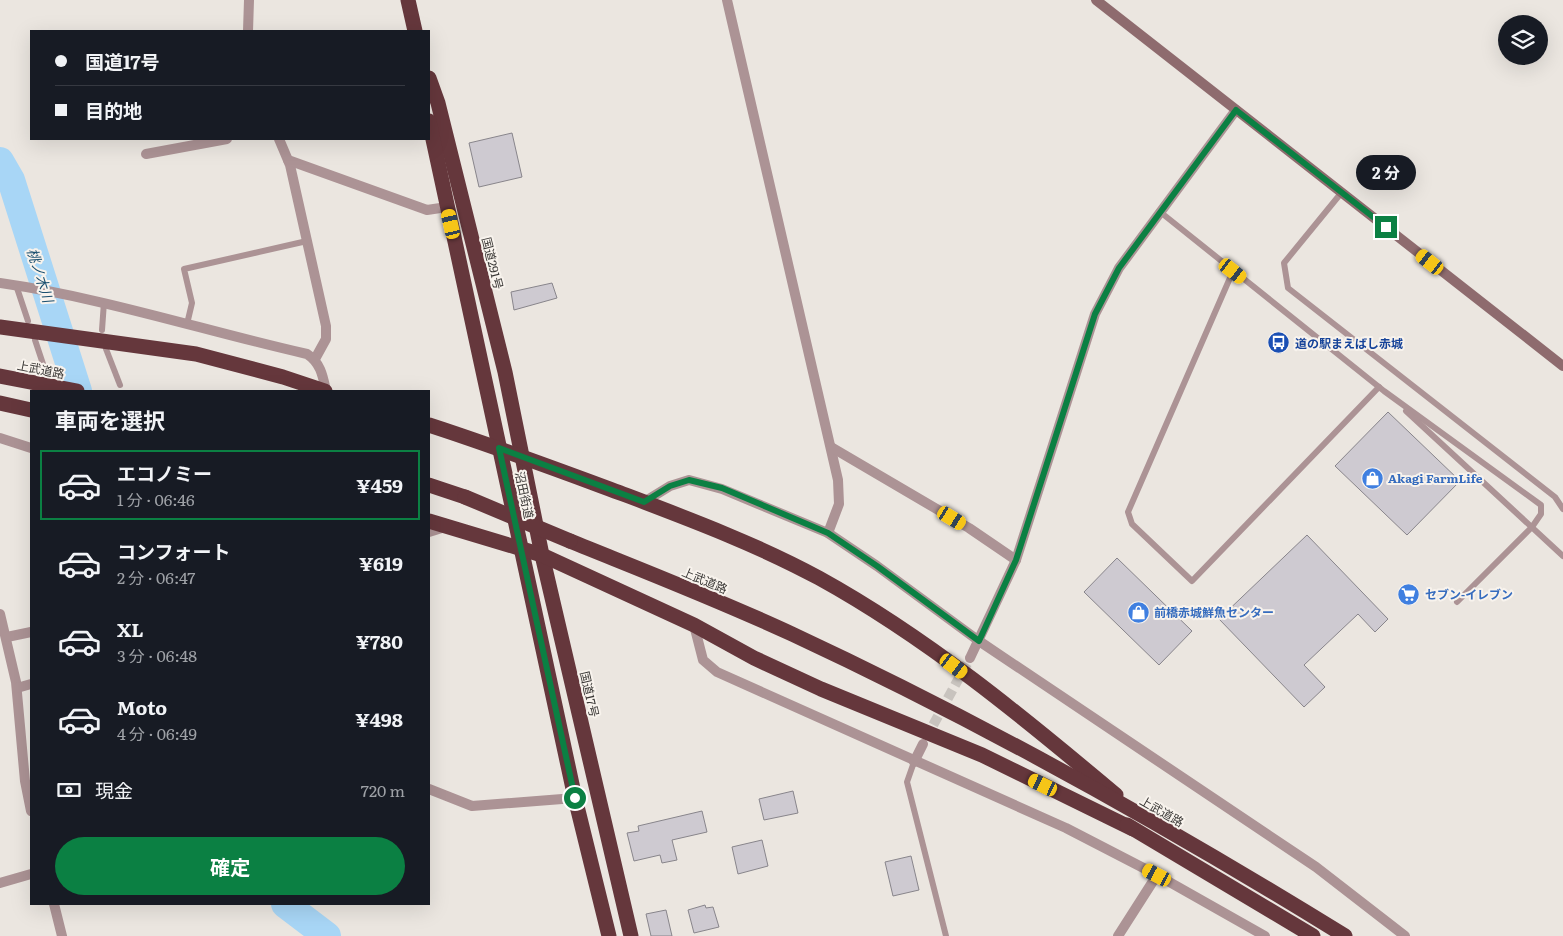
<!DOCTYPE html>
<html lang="ja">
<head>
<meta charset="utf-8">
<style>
	:root { --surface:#171b24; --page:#242831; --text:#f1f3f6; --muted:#9ea1a6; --line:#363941; --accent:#0b8043 }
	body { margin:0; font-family:Literata,"Noto Sans JP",serif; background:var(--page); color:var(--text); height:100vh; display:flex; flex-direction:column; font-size:19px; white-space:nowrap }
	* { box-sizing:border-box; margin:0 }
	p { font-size:16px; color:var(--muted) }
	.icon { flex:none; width:28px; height:28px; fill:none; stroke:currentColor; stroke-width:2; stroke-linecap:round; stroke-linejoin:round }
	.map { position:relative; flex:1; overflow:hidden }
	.drawer { position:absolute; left:30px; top:390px; width:400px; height:515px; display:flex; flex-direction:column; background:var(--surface); border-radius:0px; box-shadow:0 5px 20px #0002 }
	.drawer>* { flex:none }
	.hud { position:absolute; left:30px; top:30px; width:400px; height:110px; border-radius:0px; box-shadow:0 5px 20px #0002; display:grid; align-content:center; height:110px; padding:0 25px; background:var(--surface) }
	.buttons { position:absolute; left:1498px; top:15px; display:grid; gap:10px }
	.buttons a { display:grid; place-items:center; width:50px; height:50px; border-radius:50%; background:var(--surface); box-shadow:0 5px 20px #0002; font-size:25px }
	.end { position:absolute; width:22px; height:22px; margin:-11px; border:6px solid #0b8043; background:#fff; box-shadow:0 0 0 2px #fff }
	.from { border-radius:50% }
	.bubble { position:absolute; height:35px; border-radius:18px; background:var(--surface); box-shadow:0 5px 20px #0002; font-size:16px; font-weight:700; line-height:35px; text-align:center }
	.car { position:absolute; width:15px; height:30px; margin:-15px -8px; border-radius:6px; box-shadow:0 0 4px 1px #0007; background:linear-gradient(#f5c518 24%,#345 0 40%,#f5c518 0 76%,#345 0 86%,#f5c518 0) }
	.hud b { display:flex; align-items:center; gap:18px; height:48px; font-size:19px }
	.hud b+b { border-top:1px solid var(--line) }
	.hud i { width:12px; height:12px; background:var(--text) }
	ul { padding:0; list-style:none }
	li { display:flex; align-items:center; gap:15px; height:70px; margin:0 10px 8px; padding:0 15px; border:2px solid transparent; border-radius:0px }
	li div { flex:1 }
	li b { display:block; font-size:19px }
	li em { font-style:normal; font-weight:700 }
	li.selected { border-color:var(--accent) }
	li>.icon { width:45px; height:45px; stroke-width:1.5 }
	h2 { padding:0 25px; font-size:22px; line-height:60px }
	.pay { display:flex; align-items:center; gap:12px; height:55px; padding:0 25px; font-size:19px }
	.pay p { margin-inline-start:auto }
	.cta { display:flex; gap:10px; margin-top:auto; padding:10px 25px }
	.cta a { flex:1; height:58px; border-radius:30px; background:var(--accent); color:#fff; font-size:20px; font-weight:700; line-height:58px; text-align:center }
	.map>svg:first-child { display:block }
</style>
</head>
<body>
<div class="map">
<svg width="1563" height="936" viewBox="0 0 1563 936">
	<rect width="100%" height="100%" fill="#ebe6e0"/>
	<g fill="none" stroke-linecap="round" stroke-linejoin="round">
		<g stroke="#a8d6f6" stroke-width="28">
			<polyline points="0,161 11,180 78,391"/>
			<polyline points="285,904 327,936"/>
		</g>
	</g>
	<g fill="#cecad1" stroke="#88858b">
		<polygon points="512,133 522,177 479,187 469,143"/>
		<polygon points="552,283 557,298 514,310 511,292"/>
		<polygon points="1388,412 1460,481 1407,535 1335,466"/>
		<polygon points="1307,535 1388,619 1375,632 1358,614 1304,665 1325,687 1304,707 1219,619"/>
		<polygon points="1117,558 1192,631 1159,665 1084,592"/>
		<polygon points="793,791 798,813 764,820 759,799"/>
		<polygon points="702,811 707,832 672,840 677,860 662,863 660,855 634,861 627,833 639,831 638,826"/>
		<polygon points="762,840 768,866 738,874 732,847"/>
		<polygon points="911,856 919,890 893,896 885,862"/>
		<polygon points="705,905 706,908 713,907 719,927 694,933 688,910"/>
		<polygon points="666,910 672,936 651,936 646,914"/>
	</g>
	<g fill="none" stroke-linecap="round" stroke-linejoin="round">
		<polyline stroke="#c8c3be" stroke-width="10" stroke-dasharray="10 5" stroke-linecap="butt" points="926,738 970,658"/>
		<g stroke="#ac9395" stroke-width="6">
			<polyline points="1342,192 1284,263 1288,288 1555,497 1563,509"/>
			<polyline points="1159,211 1384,391 1541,505 1541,514 1532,527 1457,602"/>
			<polyline points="1233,271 1128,512 1132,524 1192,581 1379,387"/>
			<polyline points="16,285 28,321"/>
			<polyline points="187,324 192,303 184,269 307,241"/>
			<polyline points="102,330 104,302"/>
			<polyline points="35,340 45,370"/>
			<polyline points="106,349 120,385"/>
			<polyline points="1406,411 1563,556"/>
			<polyline points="914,762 907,782 946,936"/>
		</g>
		<g stroke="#ac9395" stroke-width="10">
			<polyline points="727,0 838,480 839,504 828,533"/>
			<polyline points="248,31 249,0"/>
			<polyline points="279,139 290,165 326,326 326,339 315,359"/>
			<polyline points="146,154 227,139"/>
			<polyline points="288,160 427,210 447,207"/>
			<path d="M0 283C105 298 205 331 307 354 321 363 323 377 326 391"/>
			<polyline points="0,438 31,448"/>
			<polyline points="831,447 969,528 1016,560"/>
			<polyline points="644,502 670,486 689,480 722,489 828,533 877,566 979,641 1316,867 1405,936"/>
			<polyline points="429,532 445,527"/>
			<polyline points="0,614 16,682 25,781 31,811"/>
			<polyline points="694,625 703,660 717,672 1066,828 1157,875 1265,936"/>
			<polyline points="7,637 31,632"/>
			<polyline points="970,658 1016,560 1095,314 1119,268 1236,110"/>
			<polyline points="17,688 31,684"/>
			<polyline points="914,762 923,744"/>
			<polyline points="429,789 472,806 575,798"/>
			<polyline points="0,883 31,874"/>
			<polyline points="54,904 62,936"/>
			<polyline points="1118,936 1157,875"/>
		</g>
		<polyline stroke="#8e6b6e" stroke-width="10" points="1096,0 1563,366"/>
		<g stroke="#65373c" stroke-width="15">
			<polyline points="408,0 415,31"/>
			<polyline points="429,78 438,103 505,372 542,555 631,936"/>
			<polyline points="429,121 575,798 609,936"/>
			<polyline points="0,327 196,354 283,377 325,391"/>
			<polyline points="0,376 77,391"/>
			<polyline points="0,403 31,410"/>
			<path d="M429 425C494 446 558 470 623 494 689 519 756 544 819 578 926 637 1022 716 1116 795"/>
			<polyline points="429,485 465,497"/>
			<polyline points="429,521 542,555 694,625 754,658 821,689 982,755 1133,829"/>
			<path d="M570 541C644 571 719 600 792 634 981 722 1167 826 1345 936"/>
			<polyline points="1127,825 1313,936"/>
		</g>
		<polyline stroke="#65373c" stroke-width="15" points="465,497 570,541"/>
	</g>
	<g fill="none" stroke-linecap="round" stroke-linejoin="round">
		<polyline stroke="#0b8043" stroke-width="6" points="575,798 499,448 644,502 670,486 689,480 722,488 828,533 877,566 979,641 1016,560 1095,314 1119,268 1236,110 1386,227"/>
	</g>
	<defs>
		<symbol id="bus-disc" viewBox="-11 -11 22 22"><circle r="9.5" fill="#1a4fb4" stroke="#f8f3ed"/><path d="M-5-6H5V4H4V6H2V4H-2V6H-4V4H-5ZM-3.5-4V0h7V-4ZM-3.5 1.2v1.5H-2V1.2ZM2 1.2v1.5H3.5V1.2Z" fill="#fff"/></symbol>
		<symbol id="shop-disc" viewBox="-11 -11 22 22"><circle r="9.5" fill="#3f7fe0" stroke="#f8f3ed"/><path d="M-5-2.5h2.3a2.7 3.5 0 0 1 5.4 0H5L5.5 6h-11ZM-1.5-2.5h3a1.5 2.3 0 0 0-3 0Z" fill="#fff"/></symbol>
		<symbol id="supermarket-disc" viewBox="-11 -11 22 22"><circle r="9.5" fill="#3f7fe0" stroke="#f8f3ed"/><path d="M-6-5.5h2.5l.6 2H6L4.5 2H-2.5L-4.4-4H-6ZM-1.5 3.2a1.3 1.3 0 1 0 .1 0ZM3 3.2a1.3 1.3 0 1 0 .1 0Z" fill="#fff"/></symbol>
	</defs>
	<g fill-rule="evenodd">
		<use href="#bus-disc" x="1266" y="330" width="25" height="25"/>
		<use href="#shop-disc" x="1360" y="466" width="25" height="25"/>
		<use href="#supermarket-disc" x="1396" y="582" width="25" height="25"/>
		<use href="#shop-disc" x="1126" y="600" width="25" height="25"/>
	</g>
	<g text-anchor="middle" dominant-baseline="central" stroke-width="4" stroke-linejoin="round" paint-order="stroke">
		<g font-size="12" fill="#3a3836" stroke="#f8f3ed">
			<text transform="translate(493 263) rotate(76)">国道291号</text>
			<text transform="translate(41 369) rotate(11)">上武道路</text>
			<text transform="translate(525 495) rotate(78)">沼田街道</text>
			<text transform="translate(705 580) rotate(23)">上武道路</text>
			<text transform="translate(590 694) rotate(77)">国道17号</text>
			<text transform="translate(1162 811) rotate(30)">上武道路</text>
		</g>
		<g font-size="12" font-weight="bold" fill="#164399" stroke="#f8f3ed" text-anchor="start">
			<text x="1295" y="343">道の駅まえばし赤城</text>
		</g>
		<g font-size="12" font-weight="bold" fill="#366cbe" stroke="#f8f3ed" text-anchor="start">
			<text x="1388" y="478">Akagi FarmLife</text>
			<text x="1425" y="594">セブン-イレブン</text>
			<text x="1154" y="612">前橋赤城鮮魚センター</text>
		</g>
		<g font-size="14" font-style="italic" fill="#1a4f6f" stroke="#f8f3ed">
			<text transform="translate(41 275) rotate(72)">桃ノ木川</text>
		</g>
	</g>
</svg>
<div class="buttons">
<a><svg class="icon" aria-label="layers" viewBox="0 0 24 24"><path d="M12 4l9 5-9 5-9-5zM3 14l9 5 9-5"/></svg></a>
</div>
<i class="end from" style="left:575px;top:798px"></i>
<i class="end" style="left:1386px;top:227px"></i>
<div class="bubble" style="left:1356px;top:155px;width:60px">2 分</div>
<i class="car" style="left:451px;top:224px;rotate:347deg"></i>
<i class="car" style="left:1430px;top:262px;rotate:308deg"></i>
<i class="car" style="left:1233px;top:271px;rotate:128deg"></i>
<i class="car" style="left:952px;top:518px;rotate:121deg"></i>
<i class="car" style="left:954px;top:666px;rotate:127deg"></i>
<i class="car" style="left:1043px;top:785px;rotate:296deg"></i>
<i class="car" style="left:1157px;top:875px;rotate:298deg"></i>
<div class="hud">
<b><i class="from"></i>国道17号</b>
<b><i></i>目的地</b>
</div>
<section class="drawer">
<h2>車両を選択</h2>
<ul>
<li class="selected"><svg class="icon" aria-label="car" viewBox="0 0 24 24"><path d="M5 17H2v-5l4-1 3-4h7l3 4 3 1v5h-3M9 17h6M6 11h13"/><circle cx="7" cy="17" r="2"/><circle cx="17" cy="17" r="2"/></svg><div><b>エコノミー</b><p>1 分 · 06:46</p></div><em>¥459</em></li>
<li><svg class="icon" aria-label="car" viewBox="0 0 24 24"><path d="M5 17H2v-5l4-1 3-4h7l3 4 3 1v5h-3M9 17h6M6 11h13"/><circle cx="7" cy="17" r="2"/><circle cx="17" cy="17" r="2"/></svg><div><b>コンフォート</b><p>2 分 · 06:47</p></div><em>¥619</em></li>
<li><svg class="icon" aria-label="car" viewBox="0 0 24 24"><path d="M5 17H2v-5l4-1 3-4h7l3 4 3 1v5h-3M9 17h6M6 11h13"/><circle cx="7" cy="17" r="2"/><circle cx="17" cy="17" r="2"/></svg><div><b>XL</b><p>3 分 · 06:48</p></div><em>¥780</em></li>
<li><svg class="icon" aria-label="car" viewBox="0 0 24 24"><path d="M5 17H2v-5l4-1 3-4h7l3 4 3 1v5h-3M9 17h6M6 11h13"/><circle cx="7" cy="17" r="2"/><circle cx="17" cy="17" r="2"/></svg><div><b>Moto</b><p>4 分 · 06:49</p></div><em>¥498</em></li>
</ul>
<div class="pay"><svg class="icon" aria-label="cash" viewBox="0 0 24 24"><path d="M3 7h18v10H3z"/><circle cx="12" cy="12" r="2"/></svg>現金<p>720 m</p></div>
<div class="cta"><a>確定</a></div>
</section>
</div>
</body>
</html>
